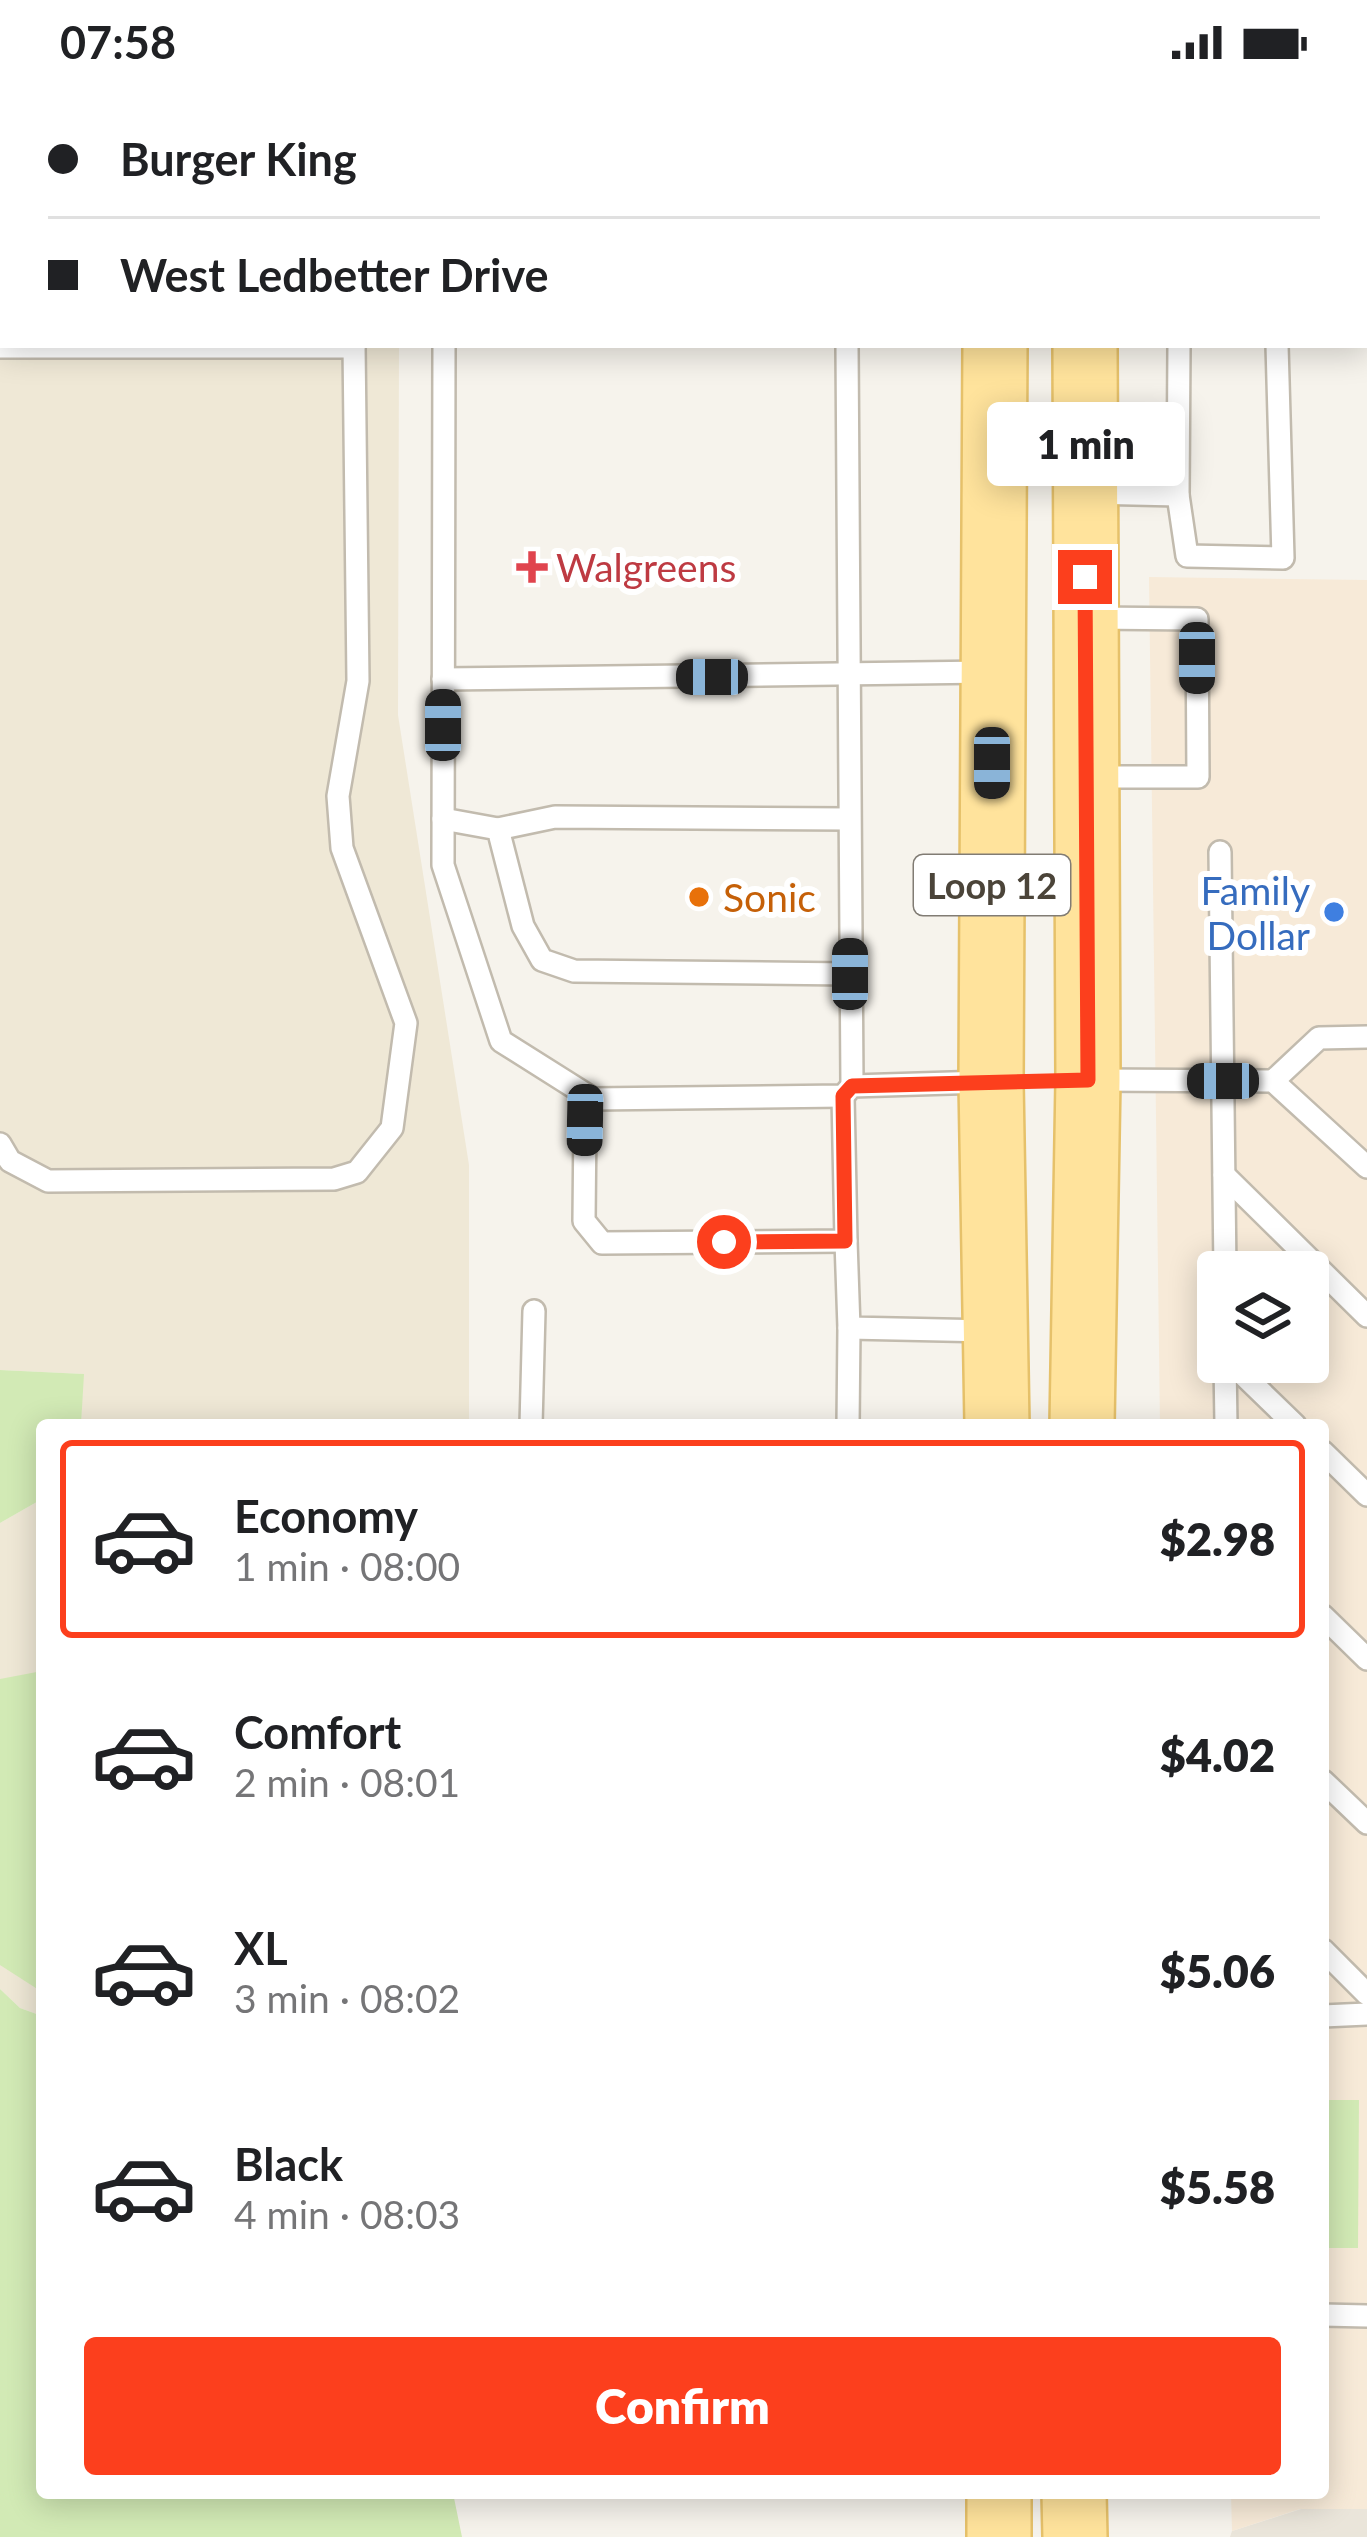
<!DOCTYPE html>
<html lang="en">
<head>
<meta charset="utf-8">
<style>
	:root { --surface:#fff; --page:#f6f6f6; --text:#202124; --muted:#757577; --line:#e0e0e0; --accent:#fc3f1d }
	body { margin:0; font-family:Lato,sans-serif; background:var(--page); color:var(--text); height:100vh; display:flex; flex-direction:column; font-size:45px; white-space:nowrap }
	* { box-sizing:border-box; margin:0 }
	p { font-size:39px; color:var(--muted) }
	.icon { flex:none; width:66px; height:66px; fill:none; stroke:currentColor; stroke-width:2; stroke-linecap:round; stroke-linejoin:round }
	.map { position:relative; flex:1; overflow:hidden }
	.side { position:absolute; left:36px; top:1335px; width:1293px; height:1080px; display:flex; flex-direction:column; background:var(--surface); border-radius:12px; box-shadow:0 6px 30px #0003 }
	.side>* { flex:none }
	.guide { position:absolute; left:0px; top:0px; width:1368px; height:264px; box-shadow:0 6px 30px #0003; display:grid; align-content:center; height:264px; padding:0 48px; background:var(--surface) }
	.buttons { position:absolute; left:1197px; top:1167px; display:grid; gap:24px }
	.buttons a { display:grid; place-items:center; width:132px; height:132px; border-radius:12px; background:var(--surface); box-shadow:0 6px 30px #0003; font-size:60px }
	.end { position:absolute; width:54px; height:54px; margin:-27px; border:15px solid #fc3f1d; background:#fff; box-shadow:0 0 0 6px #fff }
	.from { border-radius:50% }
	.bubble { position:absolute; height:84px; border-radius:12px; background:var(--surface); box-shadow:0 6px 30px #0003; font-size:39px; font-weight:800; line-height:84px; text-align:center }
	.car { position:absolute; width:36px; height:72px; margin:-36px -18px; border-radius:15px; box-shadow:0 0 9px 3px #0007; background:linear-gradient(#222 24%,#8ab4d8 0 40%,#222 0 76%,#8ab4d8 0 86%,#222 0) }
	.guide b { display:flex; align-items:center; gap:42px; height:114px; font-size:45px }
	.guide b+b { border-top:3px solid var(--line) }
	.guide i { width:30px; height:30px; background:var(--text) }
	ul { padding:21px 0 0; list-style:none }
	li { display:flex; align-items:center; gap:36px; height:198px; margin:0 24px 18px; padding:0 24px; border:6px solid transparent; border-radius:12px }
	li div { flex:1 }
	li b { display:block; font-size:45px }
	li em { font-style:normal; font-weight:800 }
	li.active { border-color:var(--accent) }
	li>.icon { width:108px; height:108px; stroke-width:1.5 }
	.cta { display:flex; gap:24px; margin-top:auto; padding:24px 48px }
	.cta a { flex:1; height:138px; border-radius:12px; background:var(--accent); color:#fff; font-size:48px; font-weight:800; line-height:138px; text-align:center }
	.status { display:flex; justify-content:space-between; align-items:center; height:84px; padding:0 60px; background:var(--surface); direction:ltr }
	.status svg { height:33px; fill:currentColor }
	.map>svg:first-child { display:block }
</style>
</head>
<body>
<div class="status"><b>07:58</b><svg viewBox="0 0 49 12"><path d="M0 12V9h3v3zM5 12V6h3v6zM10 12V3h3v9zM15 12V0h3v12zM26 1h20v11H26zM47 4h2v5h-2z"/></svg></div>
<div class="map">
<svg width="1367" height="2453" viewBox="0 0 1367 2453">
	<rect width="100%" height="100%" fill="#f6f3ec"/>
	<polygon fill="#eae5da" points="1301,2425 1367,2425 1367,2453 1230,2453 1232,2447"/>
	<path fill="#f7ead8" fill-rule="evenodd" d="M1149 493 1367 496V2425H1300L1232 2447 1231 2409H1323V1341H1160ZM1218 1188H1308V1278H1218Z"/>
	<g fill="#efe8d6">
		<polygon points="0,143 3,261 399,261 398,631 469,1081 469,1341 81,1341 83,1290 0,1286"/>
		<polygon points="42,1415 42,1932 20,1924 0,1905 0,1439"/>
	</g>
	<g fill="#d2eab5">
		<polygon points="0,1286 84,1290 81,1341 42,1341 42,1415 0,1439"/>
		<polygon points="42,1587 42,1908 0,1881 0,1595"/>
		<polygon points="0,1905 20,1924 42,1932 42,2409 453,2409 462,2453 0,2453"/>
		<polygon points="1323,2016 1359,2016 1358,2164 1323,2164"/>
	</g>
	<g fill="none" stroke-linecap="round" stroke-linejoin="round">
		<defs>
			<g id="service">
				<polyline points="482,3 482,0"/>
				<polyline points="599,3 599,0"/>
				<polyline points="1365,202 1367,202"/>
				<polyline points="444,261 443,781 501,957 593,1015 843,1012 852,1002 984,998"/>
				<polyline points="847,261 852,1002"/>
				<polyline points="0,263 354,263"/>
				<polyline points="1088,409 1178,411 1179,261"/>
				<polyline points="1178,411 1187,472 1283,474 1277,261"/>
				<polyline points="443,595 988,588"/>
				<polyline points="1090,693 1198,693 1197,535 1092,534"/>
				<polyline points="443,735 498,745 523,842 542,876 574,887 850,890"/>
				<polyline points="498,745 555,733 849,735"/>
				<polyline points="1220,768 1225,1188"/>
				<polyline points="1094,996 1273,997 1367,1083"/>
				<polyline points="1273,997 1319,954 1367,953"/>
				<polyline points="593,1015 585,1036 584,1137 602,1159 846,1157 843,1012"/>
				<polyline points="0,1060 10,1077 48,1097 334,1095 357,1088 392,1044 406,939 342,764 338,712 358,597 354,261"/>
				<polyline points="1224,1091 1367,1232"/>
				<polyline points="846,1157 849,1244 990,1247"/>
				<polyline points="1225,1278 1226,1341"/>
				<polyline points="1230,1278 1295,1341"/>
				<polyline points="531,1341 534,1227"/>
				<polyline points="848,1341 849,1244"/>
				<polyline points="1323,1368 1367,1411"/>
				<polyline points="1323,1532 1367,1575"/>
				<polyline points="1323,1697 1367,1739"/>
				<polyline points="1323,1866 1367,1910"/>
				<polyline points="1323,1932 1367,1930"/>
				<polyline points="1323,2231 1367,2232"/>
			</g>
			<g id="secondary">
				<polyline points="0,19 3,19"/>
				<polyline points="1365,26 1367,26"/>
				<polyline points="0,107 3,107"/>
				<polyline points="1365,112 1367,112"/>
			</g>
			<g id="primary">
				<polyline points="997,3 997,0"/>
				<polyline points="1086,3 1086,0"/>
				<polyline points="995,261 991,998 997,1341"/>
				<polyline points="1082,1341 1088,996 1085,261"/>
				<polyline points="1074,2409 1075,2453"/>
				<polyline points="999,2453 999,2409"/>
			</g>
		</defs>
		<use href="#service" stroke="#c2bbae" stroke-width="26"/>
		<use href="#secondary" stroke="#d6c79b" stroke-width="58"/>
		<use href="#primary" stroke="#e6c16a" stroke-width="68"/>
		<use href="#service" stroke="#fff" stroke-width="21"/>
		<use href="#secondary" stroke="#fff3cd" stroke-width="54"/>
		<use href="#primary" stroke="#ffe39c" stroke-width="63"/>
	</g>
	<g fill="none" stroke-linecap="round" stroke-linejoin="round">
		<polyline stroke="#fc3f1d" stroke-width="15" points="724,1158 845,1157 843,1012 852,1002 1088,996 1085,493"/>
	</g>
	<path fill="#e0444e" stroke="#fff" stroke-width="4.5" d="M526 465h12v12h12v12h-12v12h-12v-12h-12v-12h12z"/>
	<circle fill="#e8710a" stroke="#fff" stroke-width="4.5" cx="699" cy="813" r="12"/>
	<circle fill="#3f7fe0" stroke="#fff" stroke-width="4.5" cx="1334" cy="828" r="12"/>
	<g text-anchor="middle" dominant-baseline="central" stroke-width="12" stroke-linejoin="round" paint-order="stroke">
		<rect fill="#fff" stroke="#817c74" stroke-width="3" x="914" y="771" width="156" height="60" rx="9"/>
		<g font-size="36" font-weight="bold" fill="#4b4439">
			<text x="992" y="801">Loop 12</text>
		</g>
		<g font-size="39" fill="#be3a42" stroke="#fff" text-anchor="start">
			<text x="556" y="483">Walgreens</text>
		</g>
		<g font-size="39" fill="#366cbe" stroke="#fff" text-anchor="end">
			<text x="1310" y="806">Family<tspan x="1310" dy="45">Dollar</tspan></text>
		</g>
		<g font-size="39" fill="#c56008" stroke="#fff" text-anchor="start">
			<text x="723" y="813">Sonic</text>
		</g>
	</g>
</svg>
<div class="buttons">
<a><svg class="icon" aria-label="layers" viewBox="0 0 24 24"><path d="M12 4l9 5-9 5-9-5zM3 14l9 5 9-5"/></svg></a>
</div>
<i class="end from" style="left:724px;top:1158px"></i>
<i class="end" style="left:1085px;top:493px"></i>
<div class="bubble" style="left:987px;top:318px;width:198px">1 min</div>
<i class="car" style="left:1197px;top:574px;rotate:180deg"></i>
<i class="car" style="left:712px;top:593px;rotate:270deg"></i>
<i class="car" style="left:443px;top:641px;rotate:0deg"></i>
<i class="car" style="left:992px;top:679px;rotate:180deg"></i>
<i class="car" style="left:850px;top:890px;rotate:0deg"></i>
<i class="car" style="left:1223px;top:997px;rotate:270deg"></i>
<i class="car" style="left:585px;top:1036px;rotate:181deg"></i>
<div class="guide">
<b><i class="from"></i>Burger King</b>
<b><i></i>West Ledbetter Drive</b>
</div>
<section class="side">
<ul>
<li class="active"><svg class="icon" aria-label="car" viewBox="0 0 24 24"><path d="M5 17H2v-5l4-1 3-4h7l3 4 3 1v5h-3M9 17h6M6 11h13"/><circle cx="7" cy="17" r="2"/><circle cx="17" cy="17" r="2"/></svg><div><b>Economy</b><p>1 min · 08:00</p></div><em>$2.98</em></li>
<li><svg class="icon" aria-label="car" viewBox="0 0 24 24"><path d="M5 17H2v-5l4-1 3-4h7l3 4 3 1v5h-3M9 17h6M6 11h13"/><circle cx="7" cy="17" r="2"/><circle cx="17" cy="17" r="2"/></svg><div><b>Comfort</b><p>2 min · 08:01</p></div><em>$4.02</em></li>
<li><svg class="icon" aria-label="car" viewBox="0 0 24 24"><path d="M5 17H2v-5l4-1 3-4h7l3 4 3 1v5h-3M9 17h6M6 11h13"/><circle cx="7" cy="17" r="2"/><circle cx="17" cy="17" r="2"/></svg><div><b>XL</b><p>3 min · 08:02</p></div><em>$5.06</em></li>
<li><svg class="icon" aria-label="car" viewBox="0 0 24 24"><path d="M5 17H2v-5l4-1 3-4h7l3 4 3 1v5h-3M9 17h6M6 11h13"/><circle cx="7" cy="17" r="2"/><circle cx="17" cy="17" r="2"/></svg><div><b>Black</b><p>4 min · 08:03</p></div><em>$5.58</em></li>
</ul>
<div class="cta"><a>Confirm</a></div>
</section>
</div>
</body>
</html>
